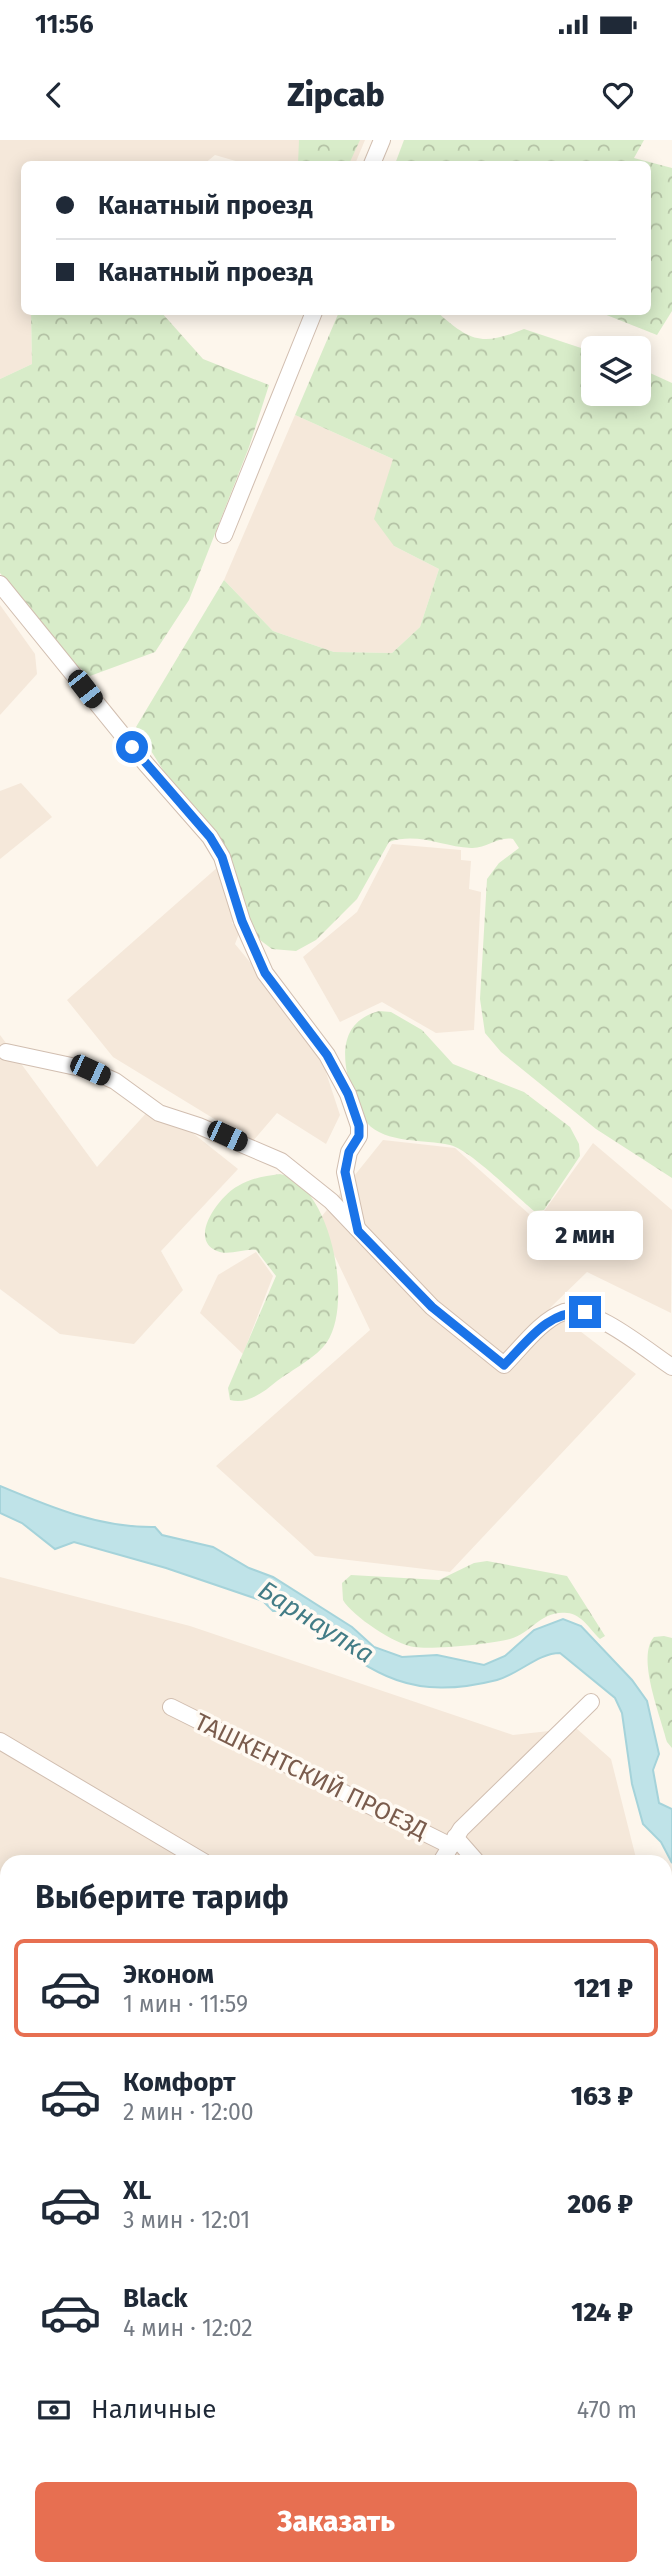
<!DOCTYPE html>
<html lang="ru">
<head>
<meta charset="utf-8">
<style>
	:root { --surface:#fff; --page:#f6f6f7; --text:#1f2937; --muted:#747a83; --line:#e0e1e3; --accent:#e76f51 }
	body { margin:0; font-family:"Fira Sans",sans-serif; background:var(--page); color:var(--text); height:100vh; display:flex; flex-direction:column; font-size:26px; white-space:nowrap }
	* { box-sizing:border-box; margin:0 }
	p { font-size:23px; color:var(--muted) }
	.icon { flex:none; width:38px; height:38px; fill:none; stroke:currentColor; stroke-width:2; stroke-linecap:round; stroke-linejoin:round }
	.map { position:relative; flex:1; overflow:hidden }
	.drawer { position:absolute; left:0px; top:1715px; width:672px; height:721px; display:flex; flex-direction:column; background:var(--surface); border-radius:21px 21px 0 0; box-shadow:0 4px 18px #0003 }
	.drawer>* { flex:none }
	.guide { position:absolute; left:21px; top:21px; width:630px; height:154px; border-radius:10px; box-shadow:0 4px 18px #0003; display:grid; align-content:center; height:154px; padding:0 35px; background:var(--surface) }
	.controls { position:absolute; left:581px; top:196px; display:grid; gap:14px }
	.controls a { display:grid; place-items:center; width:70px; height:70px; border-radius:10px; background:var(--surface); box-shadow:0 4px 18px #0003; font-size:35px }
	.end { position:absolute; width:32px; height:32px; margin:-16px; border:9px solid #1a73e8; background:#fff; box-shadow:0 0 0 4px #fff }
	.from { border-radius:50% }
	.bubble { position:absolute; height:49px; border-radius:10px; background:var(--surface); box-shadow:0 4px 18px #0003; font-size:23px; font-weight:800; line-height:49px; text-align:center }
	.car { position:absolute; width:21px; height:42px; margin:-21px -10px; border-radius:9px; box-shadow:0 0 5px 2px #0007; background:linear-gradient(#222 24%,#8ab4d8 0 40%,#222 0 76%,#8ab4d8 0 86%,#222 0) }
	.guide b { display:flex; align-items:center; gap:24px; height:66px; font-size:26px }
	.guide b+b { border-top:2px solid var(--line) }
	.guide i { width:18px; height:18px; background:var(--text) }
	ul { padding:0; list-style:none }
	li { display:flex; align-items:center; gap:21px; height:98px; margin:0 14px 10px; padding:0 21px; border:4px solid transparent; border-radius:10px }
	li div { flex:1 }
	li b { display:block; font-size:26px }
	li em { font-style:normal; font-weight:800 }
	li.current { border-color:var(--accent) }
	li>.icon { width:63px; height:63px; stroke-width:1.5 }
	h2 { padding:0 35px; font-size:32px; line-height:84px }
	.pay { display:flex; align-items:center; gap:18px; height:77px; padding:0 35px; font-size:26px }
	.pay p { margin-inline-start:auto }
	.button { display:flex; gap:14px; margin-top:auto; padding:14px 35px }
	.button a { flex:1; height:80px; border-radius:10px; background:var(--accent); color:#fff; font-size:28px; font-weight:800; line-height:80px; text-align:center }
	.status { display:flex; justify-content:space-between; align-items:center; height:49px; padding:0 35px; background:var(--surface); direction:ltr }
	.status svg { height:19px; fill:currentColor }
	header { display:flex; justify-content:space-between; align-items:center; height:91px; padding:0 35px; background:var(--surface); font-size:32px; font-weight:800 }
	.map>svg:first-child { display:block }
</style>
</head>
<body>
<div class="status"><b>11:56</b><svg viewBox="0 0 49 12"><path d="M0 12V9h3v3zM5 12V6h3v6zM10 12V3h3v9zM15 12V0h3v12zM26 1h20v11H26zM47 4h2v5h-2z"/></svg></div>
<header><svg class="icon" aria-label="back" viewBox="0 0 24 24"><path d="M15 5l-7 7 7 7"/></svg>Zipcab<svg class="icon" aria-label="heart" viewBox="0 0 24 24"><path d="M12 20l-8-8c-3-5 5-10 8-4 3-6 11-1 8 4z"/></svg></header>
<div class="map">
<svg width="672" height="2436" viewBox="0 0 672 2436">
	<defs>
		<pattern id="forest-crowns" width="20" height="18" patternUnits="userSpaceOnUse" patternTransform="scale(1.75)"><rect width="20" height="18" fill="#d8ecc9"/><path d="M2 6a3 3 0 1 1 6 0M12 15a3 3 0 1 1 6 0" fill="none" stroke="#b4c2a5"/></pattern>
	</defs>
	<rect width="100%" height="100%" fill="#fdf6ec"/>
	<g fill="#f5e8da">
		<polygon points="0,0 365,0 355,24 246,24 215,15 204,24 24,24 24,172 31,172 32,224 0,239"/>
		<polygon points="295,275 393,319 394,406 439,429 420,487 392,513 334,512 273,491 224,440"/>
		<polygon points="0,465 35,514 37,534 0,575"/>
		<polygon points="21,643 52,677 0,719 0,651"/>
		<polygon points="392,704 461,710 461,720 471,721 469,749 481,752 474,890 436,893 382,862 340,882 303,817 357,772"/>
		<polygon points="219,726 238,773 232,783 240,791 235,804 316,902 340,975 326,1004 277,973 252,1002 113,917 67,860"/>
		<polygon points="0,895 97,1027 150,969 194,994 238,1029 161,1111 183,1150 134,1204 60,1194 0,1149"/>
		<polygon points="383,1000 455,1008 537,1081 593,1003 672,1070 671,1173 587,1132 550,1168 636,1234 450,1432 315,1416 216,1326 370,1190 318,1081"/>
		<polygon points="256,1112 273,1136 243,1214 200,1173 218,1135"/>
		<polygon points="0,1437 190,1486 513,1595 576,1588 611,1619 637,1722 7,1722 7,2206 0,2199"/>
		<polygon points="665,1831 672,1837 672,2436 237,2436 230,2429 665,2429"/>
	</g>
	<g fill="url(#forest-crowns)">
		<polygon points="299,0 360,0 349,24 298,24"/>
		<polygon points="404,0 644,0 634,18 672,28 672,171 657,195 599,172 648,172 648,24 395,24"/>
		<polygon points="31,172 161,172 203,219 269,245 249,307 189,460 155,512 90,536 70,520 0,433 0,239 32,224"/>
		<path d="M339 172H437C471 202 482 206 524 189L593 212V254H639V228L672 243V1038L596 989 501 912 485 893 480 859 487 739 499 723 519 708 513 699C498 696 486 709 471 708 443 707 418 692 389 702L357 759 316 800 296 811 272 809 252 794 219 719 136 587 224 440 273 491 334 512 392 513 420 487 439 429 394 406 374 379 393 319 295 275Z"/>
		<path d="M379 871 391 872 422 890 453 924 524 952 570 987 579 1004 580 1016 544 1070 534 1071C516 1056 469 1009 450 1005 424 999 386 1004 367 983 360 975 357 964 353 954 341 920 338 882 379 871Z"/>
		<path d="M280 1034C330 1043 354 1162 327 1202 317 1217 292 1230 277 1241 264 1252 247 1265 230 1260L228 1248 276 1136 256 1110C242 1108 227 1118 213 1109 190 1094 222 1054 238 1046 251 1038 265 1036 280 1034Z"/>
		<path d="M487 1421 567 1436 605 1496 600 1499C590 1490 582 1474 567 1473 541 1470 532 1493 510 1499 492 1504 432 1510 414 1507 396 1505 352 1476 343 1460L342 1443 351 1435 439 1440 474 1423Z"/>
		<path d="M664 1496 672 1498V1608L667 1602C661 1577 636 1517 654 1497Z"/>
	</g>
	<path fill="#bfe3e8" stroke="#a5d3da" stroke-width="2" d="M0 1346C50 1367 100 1388 155 1387L162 1395 213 1407 249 1428 273 1437 352 1487 374 1507 402 1517 437 1515 484 1525 505 1516 534 1490 563 1479 581 1486 632 1540 647 1561 659 1614 653 1630 659 1663 672 1669V1723L661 1702 643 1684 632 1644 622 1573 615 1558 560 1513C538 1513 519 1534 497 1540 398 1565 365 1525 290 1471H273L263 1461 166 1428 74 1402 55 1409 22 1383 0 1373Z"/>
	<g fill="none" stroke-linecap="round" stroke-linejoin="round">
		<defs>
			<g id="minor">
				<polyline points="372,24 382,0"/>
				<polyline points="224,395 314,172"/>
				<polyline points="0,444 146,624 210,697 222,717 242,781 265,833 327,915 348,954 359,986 359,996 349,1012 345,1032 357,1088"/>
				<path d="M6 912 90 930 115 941 159 973 199 986 281 1021 331 1061 432 1167 504 1225C521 1208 541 1180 564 1172 592 1164 649 1212 672 1227"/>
				<polyline points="171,1567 451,1706"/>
				<polyline points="0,1601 204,1722"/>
				<polyline points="455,1697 477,1722"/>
				<polyline points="441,1722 461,1689 591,1562"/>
				<polyline points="0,1805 7,1809"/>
				<polyline points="665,1856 672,1861"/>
				<polyline points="665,1942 672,1937"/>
				<polyline points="0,1986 7,1991"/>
				<polyline points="665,2222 672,2230"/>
				<polyline points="665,2423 672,2432"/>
				<polyline points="533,2429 538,2436"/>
			</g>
			<g id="major">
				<polyline points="0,2222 7,2229"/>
				<polyline points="209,2429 216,2436"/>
			</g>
		</defs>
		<use href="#minor" stroke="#d1beb0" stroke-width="18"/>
		<use href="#major" stroke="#dad1cd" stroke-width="22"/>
		<use href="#minor" stroke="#fff" stroke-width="16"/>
		<use href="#major" stroke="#fbd9a5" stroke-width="19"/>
	</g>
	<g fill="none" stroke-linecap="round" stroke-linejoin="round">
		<path stroke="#1a73e8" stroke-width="9" d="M132 607 210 697 222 717 242 781 265 833 327 915 348 954 359 986V996L349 1012 345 1032 358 1091 432 1167 504 1225C529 1200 547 1171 585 1172"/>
	</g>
	<g text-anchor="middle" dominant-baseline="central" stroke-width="7" stroke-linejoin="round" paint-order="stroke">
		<g font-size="24" fill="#7a5c4d" stroke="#fffaf3">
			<text transform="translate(311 1636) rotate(26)">ТАШКЕНТСКИЙ ПРОЕЗД</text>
		</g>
		<g font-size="26" font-style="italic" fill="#437c86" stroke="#fffaf3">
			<text transform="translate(316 1482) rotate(32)">Барнаулка</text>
		</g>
	</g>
</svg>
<div class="controls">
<a><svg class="icon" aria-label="layers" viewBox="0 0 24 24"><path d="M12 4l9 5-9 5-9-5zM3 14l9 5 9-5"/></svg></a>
</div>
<i class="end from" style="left:132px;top:607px"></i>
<i class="end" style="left:585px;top:1172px"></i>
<div class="bubble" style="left:527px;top:1071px;width:116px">2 мин</div>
<i class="car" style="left:85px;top:549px;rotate:142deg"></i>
<i class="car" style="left:90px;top:930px;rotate:115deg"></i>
<i class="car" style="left:227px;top:996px;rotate:115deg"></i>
<div class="guide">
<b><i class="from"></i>Канатный проезд</b>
<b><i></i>Канатный проезд</b>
</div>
<section class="drawer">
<h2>Выберите тариф</h2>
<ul>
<li class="current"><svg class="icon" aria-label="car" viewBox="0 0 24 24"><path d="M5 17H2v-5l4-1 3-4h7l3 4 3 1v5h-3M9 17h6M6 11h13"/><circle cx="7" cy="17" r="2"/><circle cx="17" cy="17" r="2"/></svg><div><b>Эконом</b><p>1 мин · 11:59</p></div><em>121 ₽</em></li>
<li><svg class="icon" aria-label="car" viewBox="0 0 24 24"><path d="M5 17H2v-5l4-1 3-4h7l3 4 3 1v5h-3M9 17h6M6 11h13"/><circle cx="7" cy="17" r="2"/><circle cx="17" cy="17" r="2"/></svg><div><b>Комфорт</b><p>2 мин · 12:00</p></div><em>163 ₽</em></li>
<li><svg class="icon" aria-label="car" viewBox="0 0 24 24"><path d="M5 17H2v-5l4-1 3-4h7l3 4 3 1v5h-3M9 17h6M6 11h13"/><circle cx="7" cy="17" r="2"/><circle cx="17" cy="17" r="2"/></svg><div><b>XL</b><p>3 мин · 12:01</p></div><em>206 ₽</em></li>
<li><svg class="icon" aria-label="car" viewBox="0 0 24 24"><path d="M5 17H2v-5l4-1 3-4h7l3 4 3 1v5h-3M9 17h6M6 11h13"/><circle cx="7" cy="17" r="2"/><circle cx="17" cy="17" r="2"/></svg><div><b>Black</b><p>4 мин · 12:02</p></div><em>124 ₽</em></li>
</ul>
<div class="pay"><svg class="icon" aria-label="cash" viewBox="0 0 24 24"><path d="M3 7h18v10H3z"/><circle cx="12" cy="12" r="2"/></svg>Наличные<p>470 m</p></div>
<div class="button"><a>Заказать</a></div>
</section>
</div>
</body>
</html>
